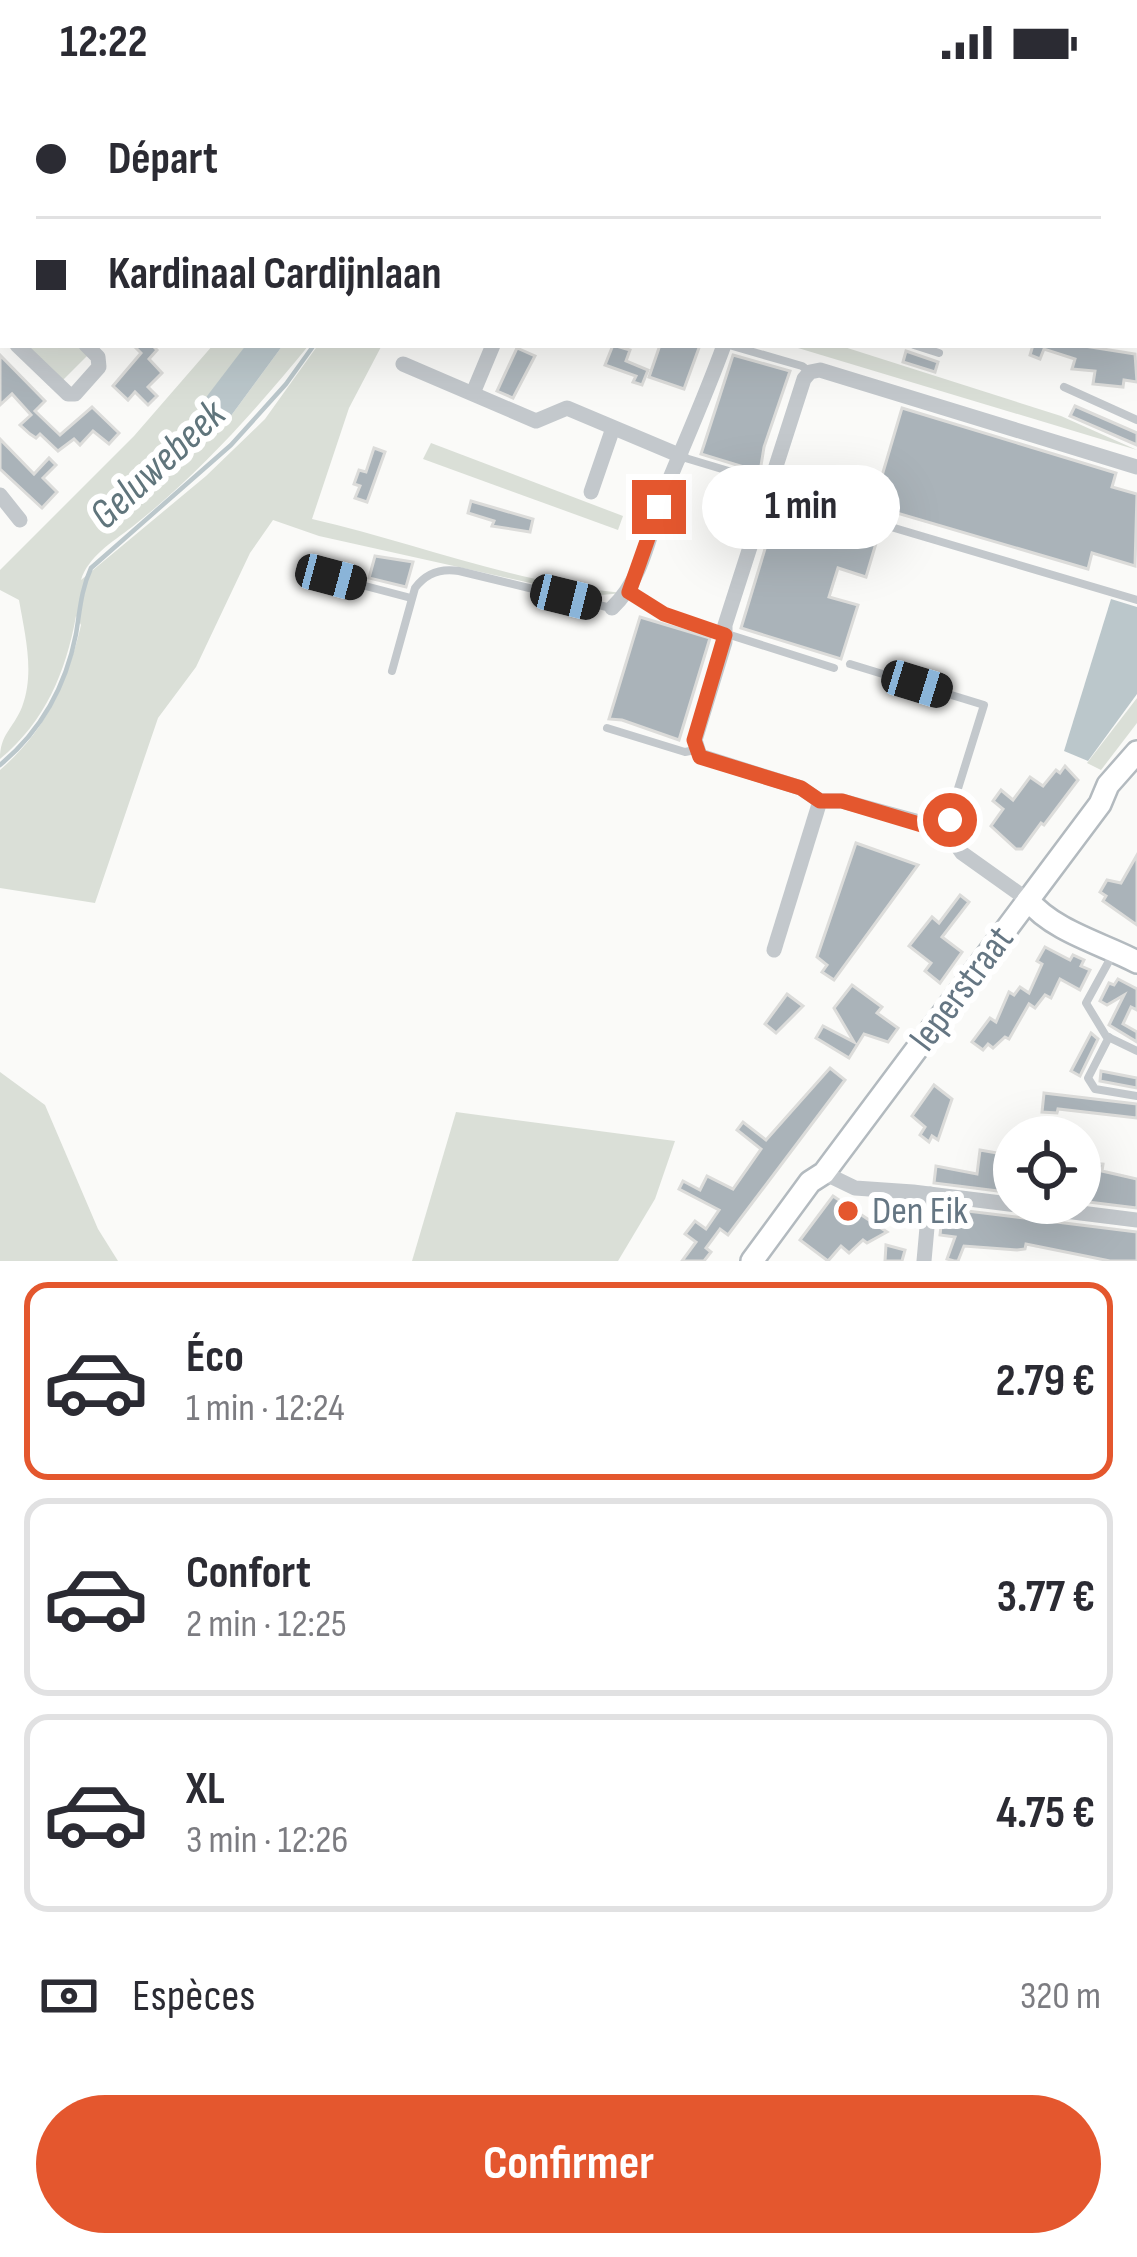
<!DOCTYPE html>
<html lang="fr">
<head>
<meta charset="utf-8">
<style>
	:root { --surface:#fff; --page:#f2f2f3; --text:#2b2b33; --muted:#7c7c81; --line:#e1e1e2; --accent:#e4572e }
	body { margin:0; font-family:"Sofia Sans Condensed",sans-serif; background:var(--page); color:var(--text); height:100vh; display:flex; flex-direction:column; font-size:45px; white-space:nowrap }
	* { box-sizing:border-box; margin:0 }
	p { font-size:39px; color:var(--muted) }
	.icon { flex:none; width:66px; height:66px; fill:none; stroke:currentColor; stroke-width:2; stroke-linecap:round; stroke-linejoin:round }
	.map { position:relative; height:1177px; overflow:hidden }
	.drawer { display:flex; flex-direction:column; background:var(--surface); flex:1 }
	.drawer>* { flex:none }
	.guide { position:absolute; left:0px; top:0px; width:1137px; height:264px; box-shadow:0 12px 48px #0002; display:grid; align-content:center; height:264px; padding:0 36px; background:var(--surface) }
	.tools { position:absolute; left:993px; top:1032px; display:grid; gap:24px }
	.tools a { display:grid; place-items:center; width:108px; height:108px; border-radius:50%; background:var(--surface); box-shadow:0 12px 48px #0002; font-size:60px }
	.end { position:absolute; width:54px; height:54px; margin:-27px; border:15px solid #e4572e; background:#fff; box-shadow:0 0 0 6px #fff }
	.from { border-radius:50% }
	.bubble { position:absolute; height:84px; border-radius:42px; background:var(--surface); box-shadow:0 12px 48px #0002; font-size:39px; font-weight:700; line-height:84px; text-align:center }
	.car { position:absolute; width:36px; height:72px; margin:-36px -18px; border-radius:15px; box-shadow:0 0 9px 3px #0007; background:linear-gradient(#222 24%,#8ab4d8 0 40%,#222 0 76%,#8ab4d8 0 86%,#222 0) }
	.guide b { display:flex; align-items:center; gap:42px; height:114px; font-size:45px }
	.guide b+b { border-top:3px solid var(--line) }
	.guide i { width:30px; height:30px; background:var(--text) }
	ul { padding:21px 0 0; list-style:none }
	li { display:flex; align-items:center; gap:36px; height:198px; margin:0 24px 18px; padding:0 12px; border:6px solid var(--line); border-radius:24px }
	li div { flex:1 }
	li b { display:block; font-size:45px }
	li em { font-style:normal; font-weight:700 }
	li.on { border-color:var(--accent) }
	li>.icon { width:108px; height:108px; stroke-width:1.5 }
	.pay { display:flex; align-items:center; gap:30px; height:132px; padding:0 36px; font-size:45px }
	.pay p { margin-inline-start:auto }
	.cta { display:flex; gap:24px; margin-top:auto; padding:24px 36px }
	.cta a { flex:1; height:138px; border-radius:72px; background:var(--accent); color:#fff; font-size:48px; font-weight:700; line-height:138px; text-align:center }
	.status { display:flex; justify-content:space-between; align-items:center; height:84px; padding:0 60px; background:var(--surface); direction:ltr }
	.status svg { height:33px; fill:currentColor }
	.map>svg:first-child { display:block }
</style>
</head>
<body>
<div class="status"><b>12:22</b><svg viewBox="0 0 49 12"><path d="M0 12V9h3v3zM5 12V6h3v6zM10 12V3h3v9zM15 12V0h3v12zM26 1h20v11H26zM47 4h2v5h-2z"/></svg></div>
<div class="map">
<svg width="1137" height="1177" viewBox="0 0 1137 1177">
	<rect width="100%" height="100%" fill="#fafaf8"/>
	<g fill="#dadfd7">
		<polygon points="594,0 803,0 590,3"/>
		<polygon points="24,261 77,261 88,271 61,298"/>
		<path d="M213 261H246L202 328 213 345 225 340 283 261H309C255 327 199 390 132 443 112 458 88 473 81 496L206 392 265 335 318 261H382L349 324 312 435C416 459 517 500 624 509L589 512 319 452 273 436 250 469 196 583 158 634 95 819 0 804V686C46 646 67 600 81 541L76 532C66 588 45 638 0 675 0 650 13 645 22 623 35 589 25 551 19 516L0 506V486L134 352Z"/>
		<polygon points="788,261 838,261 1061,332 1137,366"/>
		<polygon points="431,359 623,432 618,446 423,375"/>
		<polygon points="1137,614 1137,639 1101,686 1087,679"/>
		<polygon points="0,988 45,1021 98,1145 118,1177 0,1177"/>
		<polygon points="456,1028 675,1057 655,1115 618,1177 412,1177"/>
	</g>
	<g fill="#bbc7cb">
		<polygon points="246,261 283,261 225,340 212,345 201,320"/>
		<polygon points="1111,515 1137,523 1137,610 1088,677 1064,667"/>
	</g>
	<g fill="none" stroke-linecap="round" stroke-linejoin="round">
		<g stroke="#bbc7cb" stroke-width="4.5">
			<polyline points="495,3 497,0"/>
			<path d="M0 681C41 647 66 601 76 550 80 526 81 506 91 484L231 361 286 300 314 261"/>
		</g>
	</g>
	<g fill="#aab3b9" stroke="#dcdcda" stroke-width="3">
		<polygon points="133,261 152,261 157,266 149,275 162,289 148,303 157,312 148,321 135,308 128,316 113,302 141,269"/>
		<polygon points="613,261 630,266 626,277 648,286 642,301 633,298 636,292 605,281"/>
		<polygon points="660,261 700,261 684,305 649,293"/>
		<polygon points="1033,261 1078,261 1135,270 1137,298 1124,296 1123,303 1093,300 1095,287 1072,285 1075,275 1044,265 1040,275 1030,271"/>
		<polygon points="517,264 535,272 513,314 497,307"/>
		<polygon points="906,267 938,278 935,288 903,278"/>
		<polygon points="0,271 45,317 35,327 60,351 92,323 119,349 109,360 93,347 80,361 74,355 58,367 40,350 36,354 30,350 20,341 31,331 12,310 0,321"/>
		<polygon points="733,271 790,287 764,363 760,388 701,370"/>
		<polygon points="1075,322 1137,349 1137,361 1070,332"/>
		<polygon points="902,324 1116,389 1112,403 1137,410 1135,482 1092,469 1088,485 873,422"/>
		<polygon points="0,355 34,390 49,374 56,381 43,394 57,408 42,424 0,385"/>
		<polygon points="374,364 385,368 367,418 355,414 360,402 354,400 359,386 366,388"/>
		<polygon points="781,412 882,439 866,493 838,484 829,513 858,521 841,575 741,544"/>
		<polygon points="471,417 533,435 530,448 492,442 494,437 468,429"/>
		<polygon points="375,472 413,478 406,503 369,494"/>
		<polygon points="640,533 710,554 679,656 622,636 609,635"/>
		<polygon points="1065,682 1078,696 1044,741 1041,739 1022,765 1016,765 991,742 1003,725 993,717 1001,706 1013,716 1030,693 1043,702 1056,686 1060,689"/>
		<polygon points="856,759 918,781 834,896 822,888 827,881 817,873"/>
		<polygon points="1137,771 1137,841 1103,817 1106,812 1100,808 1107,796 1121,799"/>
		<polygon points="960,811 969,818 942,853 962,868 940,899 925,887 931,879 909,862 932,833 939,839"/>
		<polygon points="1045,863 1070,876 1073,871 1084,876 1081,882 1090,886 1080,906 1060,895 1051,914 1045,911 1035,924 1029,920 1009,955 1005,953 993,964 988,960 983,966 972,958 990,934 996,938 1009,908 1014,911 1020,903 1029,909 1042,880 1037,877"/>
		<polygon points="1118,895 1137,905 1137,926 1131,923 1123,940 1137,948 1137,958 1109,941 1124,911 1107,921 1100,917 1109,899 1114,901"/>
		<polygon points="852,901 882,923 877,929 898,944 888,958 864,950 849,974 816,954 823,942 854,958 834,924"/>
		<polygon points="787,910 803,922 776,949 765,940"/>
		<polygon points="1091,949 1098,955 1080,992 1071,987"/>
		<polygon points="830,984 845,996 728,1151 720,1145 706,1164 711,1168 704,1177 682,1177 696,1158 685,1150 695,1137 706,1145 719,1126 679,1105 683,1097 700,1106 707,1092 733,1105 761,1065 737,1046 743,1038 766,1056"/>
		<polygon points="1101,987 1137,994 1137,1004 1100,997"/>
		<polygon points="934,1001 952,1015 938,1056 932,1052 929,1058 920,1051 925,1043 912,1032"/>
		<polygon points="1044,1009 1137,1020 1137,1034 1058,1025 1057,1029 1042,1028"/>
		<polygon points="980,1066 1014,1072 1014,1109 934,1099 936,1082 977,1090"/>
		<polygon points="1080,1078 1103,1080 1102,1087 1137,1095 1137,1124 1080,1117"/>
		<polygon points="833,1112 887,1148 867,1159 863,1156 849,1169 841,1162 828,1177 800,1156"/>
		<polygon points="887,1118 908,1120 907,1131 885,1131"/>
		<polygon points="943,1124 1137,1148 1137,1177 1110,1177 1026,1160 1025,1165 1017,1166 964,1162 958,1177 954,1177 947,1175 955,1153 940,1151"/>
		<polygon points="886,1161 905,1166 902,1177 885,1177"/>
	</g>
	<g fill="none" stroke-linecap="round" stroke-linejoin="round">
		<defs>
			<g id="secondary">
				<path d="M1028 816C1053 847 1103 860 1137 878"/>
				<polyline points="752,1177 810,1098 824,1089 1100,720 1108,701 1137,668"/>
			</g>
		</defs>
		<use href="#secondary" stroke="#b3babf" stroke-width="26"/>
		<g stroke="#c3c8cc" stroke-width="8">
			<polyline points="729,261 802,282 810,288"/>
			<polyline points="914,261 939,269"/>
			<polyline points="1064,303 1137,336"/>
			<polyline points="682,373 879,432"/>
			<polyline points="891,443 1137,516"/>
			<polyline points="331,493 411,514"/>
			<polyline points="629,508 664,530 834,584"/>
			<polyline points="850,580 984,621 946,743"/>
			<path d="M392 587 415 504C426 489 441 484 459 487L611 524"/>
			<polyline points="607,644 685,668 695,666"/>
			<polyline points="1114,868 1086,919 1106,952 1137,967"/>
			<polyline points="1109,953 1088,994 1095,1005 1137,1012"/>
		</g>
		<g stroke="#c3c8cc" stroke-width="15">
			<polyline points="46,3 49,0"/>
			<polyline points="810,3 811,0"/>
			<polyline points="931,3 932,0"/>
			<polyline points="993,3 994,0"/>
			<polyline points="0,50 3,47"/>
			<polyline points="0,227 3,224"/>
			<polyline points="0,244 3,247"/>
			<polyline points="1134,249 1137,250"/>
			<polyline points="17,261 68,310 75,310 99,283 98,273 86,261"/>
			<polyline points="403,280 536,337 567,324 681,372"/>
			<polyline points="473,309 493,261"/>
			<polyline points="591,408 613,344"/>
			<polyline points="0,411 20,436"/>
			<path d="M612 524C646 492 650 442 668 399 687 353 707 308 724 261"/>
			<polyline points="1028,816 962,769 945,745 842,717 820,717 801,704 700,672 695,656 725,558 725,541 804,295 810,288 820,286 1137,383"/>
			<polyline points="774,866 820,717"/>
			<polyline points="824,1089 855,1104 913,1108 1137,1136"/>
			<polyline points="924,1177 930,1110"/>
		</g>
		<use href="#secondary" stroke="#fff" stroke-width="21"/>
	</g>
	<g fill="none" stroke-linecap="round" stroke-linejoin="round">
		<polyline stroke="#e4572e" stroke-width="15" points="659,423 629,508 664,530 725,551 694,656 700,673 801,704 820,717 842,717 932,744 945,746 950,736"/>
	</g>
	<circle fill="#e4572e" stroke="#fff" stroke-width="4.5" cx="848" cy="1127" r="12"/>
	<g text-anchor="middle" dominant-baseline="central" stroke-width="12" stroke-linejoin="round" paint-order="stroke">
		<g font-size="39" fill="#657683" stroke="#fff">
			<text transform="translate(962 905) rotate(-53)">Ieperstraat</text>
		</g>
		<g font-size="39" fill="#657683" stroke="#fff" text-anchor="start">
			<text x="872" y="1127">Den Eik</text>
		</g>
		<g font-size="42" font-style="italic" fill="#60757c" stroke="#fff">
			<text transform="translate(158 381) rotate(-43)">Geluwebeek</text>
		</g>
	</g>
</svg>
<div class="tools">
<a><svg class="icon" aria-label="locate" viewBox="0 0 24 24"><circle cx="12" cy="12" r="6"/><path d="M12 2v4M12 18v4M2 12h4M18 12h4"/></svg></a>
</div>
<i class="end from" style="left:950px;top:736px"></i>
<i class="end" style="left:659px;top:423px"></i>
<div class="bubble" style="left:702px;top:381px;width:198px">1 min</div>
<i class="car" style="left:331px;top:493px;rotate:105deg"></i>
<i class="car" style="left:566px;top:513px;rotate:104deg"></i>
<i class="car" style="left:917px;top:600px;rotate:107deg"></i>
<div class="guide">
<b><i class="from"></i>Départ</b>
<b><i></i>Kardinaal Cardijnlaan</b>
</div>
</div>
<section class="drawer">
<ul>
<li class="on"><svg class="icon" aria-label="car" viewBox="0 0 24 24"><path d="M5 17H2v-5l4-1 3-4h7l3 4 3 1v5h-3M9 17h6M6 11h13"/><circle cx="7" cy="17" r="2"/><circle cx="17" cy="17" r="2"/></svg><div><b>Éco</b><p>1 min · 12:24</p></div><em>2.79 €</em></li>
<li><svg class="icon" aria-label="car" viewBox="0 0 24 24"><path d="M5 17H2v-5l4-1 3-4h7l3 4 3 1v5h-3M9 17h6M6 11h13"/><circle cx="7" cy="17" r="2"/><circle cx="17" cy="17" r="2"/></svg><div><b>Confort</b><p>2 min · 12:25</p></div><em>3.77 €</em></li>
<li><svg class="icon" aria-label="car" viewBox="0 0 24 24"><path d="M5 17H2v-5l4-1 3-4h7l3 4 3 1v5h-3M9 17h6M6 11h13"/><circle cx="7" cy="17" r="2"/><circle cx="17" cy="17" r="2"/></svg><div><b>XL</b><p>3 min · 12:26</p></div><em>4.75 €</em></li>
</ul>
<div class="pay"><svg class="icon" aria-label="cash" viewBox="0 0 24 24"><path d="M3 7h18v10H3z"/><circle cx="12" cy="12" r="2"/></svg>Espèces<p>320 m</p></div>
<div class="cta"><a>Confirmer</a></div>
</section>
</body>
</html>
